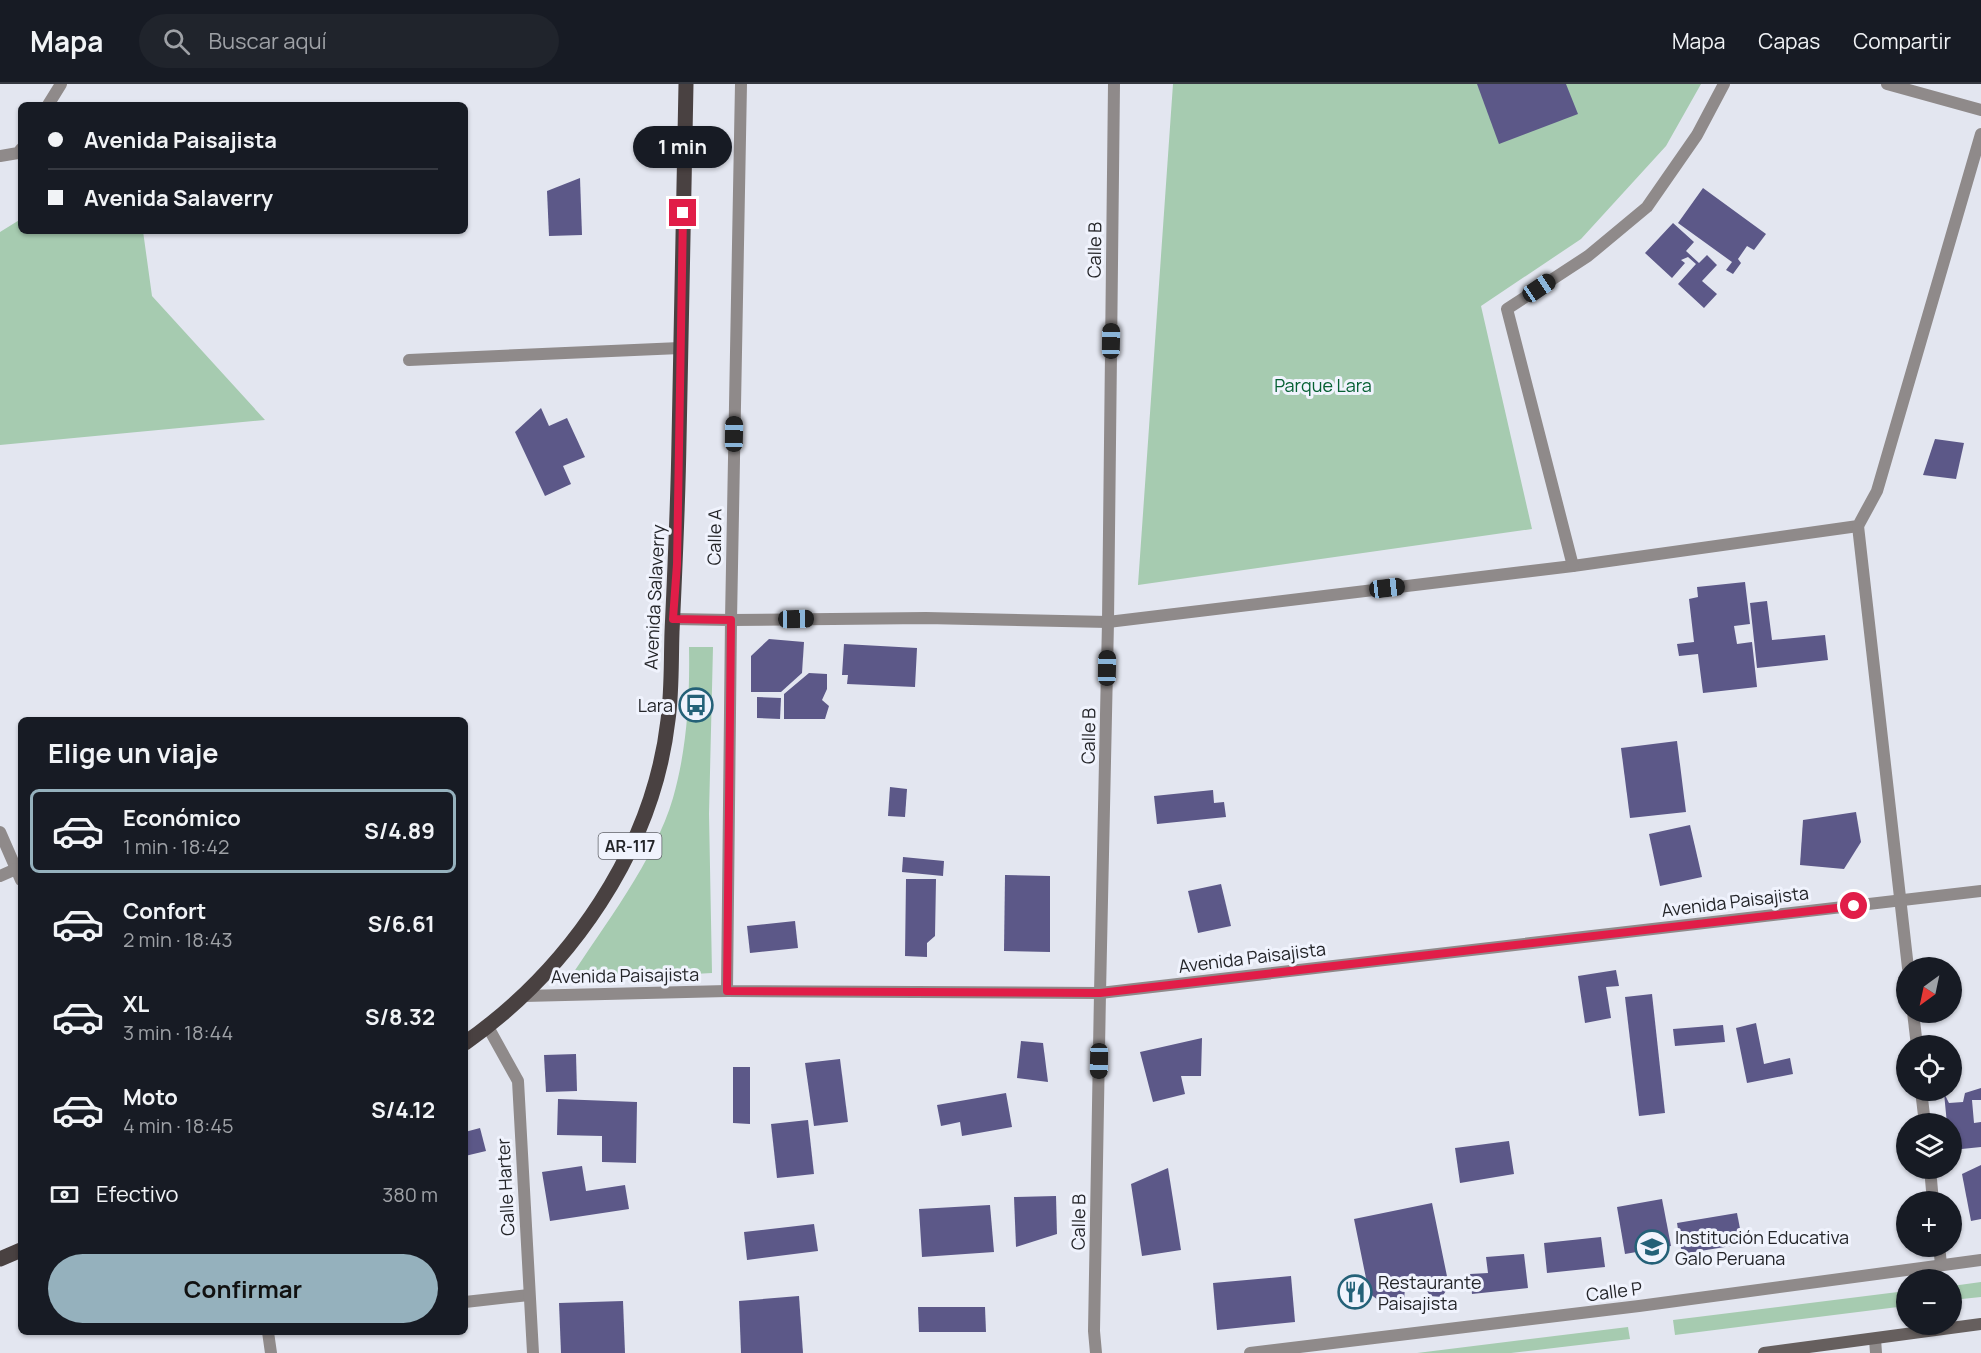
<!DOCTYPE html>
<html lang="es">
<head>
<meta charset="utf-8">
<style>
	:root { --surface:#171b24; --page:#20242c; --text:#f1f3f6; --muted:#9ea1a6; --line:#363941; --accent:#95b1bd }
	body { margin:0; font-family:Manrope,sans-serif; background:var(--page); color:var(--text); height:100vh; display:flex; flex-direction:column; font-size:22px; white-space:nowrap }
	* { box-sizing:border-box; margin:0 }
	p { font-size:20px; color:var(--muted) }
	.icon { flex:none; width:33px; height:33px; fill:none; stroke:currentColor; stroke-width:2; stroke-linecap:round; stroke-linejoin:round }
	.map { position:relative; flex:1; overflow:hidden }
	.drawer { position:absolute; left:18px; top:633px; width:450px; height:618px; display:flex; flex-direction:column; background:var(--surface); border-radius:9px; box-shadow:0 2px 4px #0004 }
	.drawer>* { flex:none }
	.top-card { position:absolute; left:18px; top:18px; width:450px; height:132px; border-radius:9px; box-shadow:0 2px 4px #0004; display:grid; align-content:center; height:132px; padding:0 30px; background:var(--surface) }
	.needle { width:39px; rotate:213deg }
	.tools { position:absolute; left:1896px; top:873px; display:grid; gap:12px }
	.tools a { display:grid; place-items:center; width:66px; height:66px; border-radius:50%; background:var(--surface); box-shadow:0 2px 4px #0004; font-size:30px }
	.end { position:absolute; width:27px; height:27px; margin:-14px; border:8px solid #e11d48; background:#fff; box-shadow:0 0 0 3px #fff }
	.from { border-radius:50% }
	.bubble { position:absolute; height:42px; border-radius:21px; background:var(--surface); box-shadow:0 2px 4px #0004; font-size:20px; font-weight:700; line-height:42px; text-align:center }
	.car { position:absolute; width:18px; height:36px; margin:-18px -9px; border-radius:8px; box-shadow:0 0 4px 2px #0007; background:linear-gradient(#222 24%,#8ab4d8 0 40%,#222 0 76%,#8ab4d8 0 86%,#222 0) }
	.top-card b { display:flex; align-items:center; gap:21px; height:57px; font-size:22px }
	.top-card b+b { border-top:2px solid var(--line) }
	.top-card i { width:15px; height:15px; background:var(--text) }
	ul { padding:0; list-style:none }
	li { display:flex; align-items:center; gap:18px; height:84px; margin:0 12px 9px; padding:0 18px; border:3px solid transparent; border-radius:9px }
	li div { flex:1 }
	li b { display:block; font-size:22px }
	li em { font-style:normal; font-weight:700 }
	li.on { border-color:var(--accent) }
	li>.icon { width:54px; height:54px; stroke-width:1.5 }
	h2 { padding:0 30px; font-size:27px; line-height:72px }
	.pay { display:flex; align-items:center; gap:15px; height:66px; padding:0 30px; font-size:22px }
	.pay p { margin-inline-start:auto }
	.primary-button { display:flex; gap:12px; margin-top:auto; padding:12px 30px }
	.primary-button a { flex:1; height:69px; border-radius:36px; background:var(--accent); color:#111; font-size:24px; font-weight:700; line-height:69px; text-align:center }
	header { display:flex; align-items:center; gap:36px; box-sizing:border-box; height:84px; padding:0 30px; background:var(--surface); border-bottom:2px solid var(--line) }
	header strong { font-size:28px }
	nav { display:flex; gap:33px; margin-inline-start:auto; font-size:21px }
	.search { width:420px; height:54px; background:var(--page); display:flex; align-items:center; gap:15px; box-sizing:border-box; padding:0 21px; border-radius:33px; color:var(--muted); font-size:22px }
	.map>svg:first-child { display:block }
</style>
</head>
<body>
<header>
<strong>Mapa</strong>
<div class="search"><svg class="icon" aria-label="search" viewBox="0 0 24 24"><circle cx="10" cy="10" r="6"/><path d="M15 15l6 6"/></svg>Buscar aquí</div>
<nav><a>Mapa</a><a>Capas</a><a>Compartir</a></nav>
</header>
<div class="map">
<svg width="1981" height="1269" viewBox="0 0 1981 1269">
	<rect width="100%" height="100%" fill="#e3e6f0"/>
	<g fill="#a6cbb0">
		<polygon points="1173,0 1701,0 1666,62 1581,155 1481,222 1532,445 1138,501"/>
		<polygon points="21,135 21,147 143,147 152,212 265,336 0,361 0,148"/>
		<path d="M689 563H713L709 730 712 889 568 897C603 843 655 776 673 714 687 665 690 613 689 563Z"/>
		<polygon points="1981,1198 1981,1213 1952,1216 1952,1202"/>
		<polygon points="1906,1207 1906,1222 1675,1251 1673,1236"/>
		<polygon points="1628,1243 1630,1255 1511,1269 1417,1269"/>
	</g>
	<g fill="#5c5888">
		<polygon points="1477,0 1566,0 1578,30 1499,60"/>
		<polygon points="580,94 582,151 549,152 547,107"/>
		<polygon points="1703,104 1766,150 1754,166 1747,162 1738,175 1741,179 1733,190 1726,186 1732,178 1678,139"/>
		<polygon points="1673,139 1694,158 1686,167 1699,179 1707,171 1717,181 1702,197 1717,210 1704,224 1678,200 1696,180 1688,173 1681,176 1685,179 1672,194 1645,169"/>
		<polygon points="541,324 549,342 567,334 585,373 563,382 571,400 545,412 515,348"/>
		<polygon points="1935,355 1964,359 1956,395 1923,391"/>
		<polygon points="1745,498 1750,540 1734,542 1737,560 1752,558 1757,603 1703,609 1698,570 1679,572 1677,560 1694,558 1689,515 1698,513 1697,503"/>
		<polygon points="1767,517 1772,556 1825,551 1828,576 1757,584 1750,519"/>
		<polygon points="769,555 804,558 802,589 781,608 751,608 751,572"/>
		<polygon points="844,560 917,564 915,603 847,600 848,591 842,591"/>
		<polygon points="809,589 827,590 827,605 822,616 829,622 825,635 784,635 784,610"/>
		<polygon points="757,613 781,614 780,635 757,634"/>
		<polygon points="1677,657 1686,728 1630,734 1621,664"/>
		<polygon points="890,703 907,705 905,733 888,732"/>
		<polygon points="1213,706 1214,719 1224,718 1226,733 1157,740 1154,712"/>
		<polygon points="1856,728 1861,758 1844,785 1800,781 1803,736"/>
		<polygon points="1690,741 1702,793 1660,802 1649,750"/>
		<polygon points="903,773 944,777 943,792 902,788"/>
		<polygon points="1005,791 1050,792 1050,868 1004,867"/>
		<polygon points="906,795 936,795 935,852 927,859 927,873 905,872"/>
		<polygon points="1221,800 1231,842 1198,849 1188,807"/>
		<polygon points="795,837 798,864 750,869 747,842"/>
		<polygon points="1616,886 1619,902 1606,903 1611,934 1585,939 1578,892"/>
		<polygon points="1652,910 1665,1029 1639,1032 1625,913"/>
		<polygon points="1756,939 1764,980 1790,974 1793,990 1747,999 1736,944"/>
		<polygon points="1723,941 1725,958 1675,962 1673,945"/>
		<polygon points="1202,954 1201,992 1181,992 1185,1010 1153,1018 1140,968"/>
		<polygon points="1021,957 1043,959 1048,998 1017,994"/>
		<polygon points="576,970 577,1007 546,1008 544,971"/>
		<polygon points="840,975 848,1038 814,1042 805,979"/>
		<polygon points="733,983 750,983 750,1040 733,1039"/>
		<polygon points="1981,1004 1981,1016 1972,1016 1974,1039 1981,1038 1981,1063 1952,1066 1952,1040 1947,1040 1944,1009 1949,1019 1963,1018 1965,1009"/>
		<polygon points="1006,1009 1012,1043 962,1052 960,1038 941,1042 937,1021"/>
		<polygon points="558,1015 637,1018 636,1079 602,1078 602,1052 557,1051"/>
		<polygon points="808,1036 814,1090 777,1094 771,1040"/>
		<polygon points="480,1044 486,1067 465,1072 465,1048"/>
		<polygon points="1509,1057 1514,1090 1460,1099 1455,1064"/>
		<polygon points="1981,1081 1981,1135 1971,1137 1962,1090"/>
		<polygon points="582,1082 586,1107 625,1101 629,1125 550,1137 542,1088"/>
		<polygon points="1168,1084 1181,1166 1142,1172 1131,1100"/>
		<polygon points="1056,1112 1057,1150 1016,1163 1014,1113"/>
		<polygon points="1662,1115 1671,1162 1625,1170 1617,1123"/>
		<polygon points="1432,1119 1449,1202 1442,1213 1430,1212 1422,1198 1405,1203 1404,1217 1383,1220 1369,1209 1354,1135"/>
		<polygon points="990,1121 994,1168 922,1173 919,1125"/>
		<polygon points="1737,1129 1743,1160 1682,1170 1677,1139"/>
		<polygon points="814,1140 818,1167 747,1176 744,1148"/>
		<polygon points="1601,1153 1605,1183 1547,1189 1544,1159"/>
		<polygon points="1524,1170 1528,1204 1472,1210 1470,1190 1488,1189 1486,1173"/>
		<polygon points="1291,1192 1295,1238 1217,1246 1213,1199"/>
		<polygon points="799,1212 803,1269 741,1269 739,1217"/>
		<polygon points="623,1217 625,1269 561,1269 559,1219"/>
		<polygon points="918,1223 985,1223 986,1248 919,1248"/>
	</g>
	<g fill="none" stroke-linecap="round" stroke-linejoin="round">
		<polyline stroke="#8f8a8a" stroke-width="12" points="409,276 680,264"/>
		<g stroke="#8f8a8a" stroke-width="12">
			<polyline points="465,1218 529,1211"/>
			<polyline points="268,1248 271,1269"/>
		</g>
		<g stroke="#8f8a8a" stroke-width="12">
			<polyline points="741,0 731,536 926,534 1108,538 1573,482 1858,442 1877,407 1981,50"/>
			<polyline points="1114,0 1108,538 1100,909 1981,807"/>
			<polyline points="1887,0 1981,26"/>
			<polyline points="48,21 61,0"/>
			<polyline points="0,72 18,69 21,65"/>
			<polyline points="1858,442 1908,884"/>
			<polyline points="1573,482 1507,225 1588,172 1647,123 1697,51 1724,0"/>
			<polyline points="0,748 21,796"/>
			<polyline points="0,792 16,785"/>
			<polyline points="524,912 727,907"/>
			<polyline points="1913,928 1917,962"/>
			<polyline points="488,943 518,997 533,1269"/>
			<polyline points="1921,1006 1925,1040"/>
			<polyline points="1930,1084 1933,1118"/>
			<polyline points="1939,1162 1941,1180"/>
		</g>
		<g stroke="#8f8a8a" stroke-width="12">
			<polyline points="673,535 731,536 727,907 1100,909 1094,1247 1096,1269"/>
			<polyline points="1875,1255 1876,1269"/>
			<polyline points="1250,1269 1639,1222 1981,1176"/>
		</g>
		<polyline stroke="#665f5e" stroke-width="12" points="1764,1269 1981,1240"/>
		<g stroke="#494141" stroke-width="15">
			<path d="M465 959C570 885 653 766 668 636 672 607 671 577 672 548 675 484 678 421 679 357 681 238 684 119 686 0"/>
			<polyline points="0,1175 21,1166"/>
		</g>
	</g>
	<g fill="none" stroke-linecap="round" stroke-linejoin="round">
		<polyline stroke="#e11d48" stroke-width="8" points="683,129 677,480 673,535 731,536 727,907 1100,909 1854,822"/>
	</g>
	<defs>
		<symbol id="bus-ring" viewBox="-11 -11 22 22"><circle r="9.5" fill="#f0f3fd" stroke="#246178" stroke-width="1.5"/><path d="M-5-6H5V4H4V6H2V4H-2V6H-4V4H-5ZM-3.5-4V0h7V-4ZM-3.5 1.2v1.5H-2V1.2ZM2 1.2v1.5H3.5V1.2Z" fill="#246178"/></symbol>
		<symbol id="school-ring" viewBox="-11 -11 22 22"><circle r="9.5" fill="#f0f3fd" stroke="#246178" stroke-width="1.5"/><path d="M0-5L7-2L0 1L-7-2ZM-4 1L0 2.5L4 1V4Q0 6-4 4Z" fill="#246178"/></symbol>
		<symbol id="restaurant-ring" viewBox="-11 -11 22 22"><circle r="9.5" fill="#f0f3fd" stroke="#246178" stroke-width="1.5"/><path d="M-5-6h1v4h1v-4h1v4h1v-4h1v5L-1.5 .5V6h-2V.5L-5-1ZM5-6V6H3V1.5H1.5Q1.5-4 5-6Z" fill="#246178"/></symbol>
	</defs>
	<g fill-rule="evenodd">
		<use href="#bus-ring" x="677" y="602" width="38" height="38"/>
		<use href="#school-ring" x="1633" y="1144" width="38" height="38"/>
		<use href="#restaurant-ring" x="1336" y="1189" width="38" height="38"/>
	</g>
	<g text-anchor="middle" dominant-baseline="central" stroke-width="6" stroke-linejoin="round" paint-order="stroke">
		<rect fill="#f0f3fd" stroke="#616369" stroke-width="1.5" x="598.5" y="749" width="63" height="26" rx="4.5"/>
		<g font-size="16" font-weight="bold" fill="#242529">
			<text x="630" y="762">AR-117</text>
		</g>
		<g font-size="18" fill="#242529" stroke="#f0f3fd">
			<text transform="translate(1094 166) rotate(-89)">Calle B</text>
			<text transform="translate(714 453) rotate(-89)">Calle A</text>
			<text transform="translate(654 513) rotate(-87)">Avenida Salaverry</text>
			<text transform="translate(1088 652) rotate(-89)">Calle B</text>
			<text transform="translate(1735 817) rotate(-7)">Avenida Paisajista</text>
			<text transform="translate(1252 873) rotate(-7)">Avenida Paisajista</text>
			<text transform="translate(625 891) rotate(-1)">Avenida Paisajista</text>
			<text transform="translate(505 1103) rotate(-93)">Calle Harter</text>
			<text transform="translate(1078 1138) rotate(-89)">Calle B</text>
			<text transform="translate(1614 1207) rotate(-7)">Calle P</text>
		</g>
		<g font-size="18" fill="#066033" stroke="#f0f3fd">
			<text x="1323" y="301">Parque Lara</text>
		</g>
		<g font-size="18" fill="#242529" stroke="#f0f3fd" text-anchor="start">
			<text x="673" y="621" text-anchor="end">Lara</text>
			<text x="1675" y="1153">Institución Educativa<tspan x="1675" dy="21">Galo Peruana</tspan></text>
			<text x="1378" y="1198">Restaurante<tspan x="1378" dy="21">Paisajista</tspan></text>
		</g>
	</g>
</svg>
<div class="tools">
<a><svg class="needle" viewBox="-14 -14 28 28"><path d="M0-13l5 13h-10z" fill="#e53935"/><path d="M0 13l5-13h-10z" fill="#9ea1a6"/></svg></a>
<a><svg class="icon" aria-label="locate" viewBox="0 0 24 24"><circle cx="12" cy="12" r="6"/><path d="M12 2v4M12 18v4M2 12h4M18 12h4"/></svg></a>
<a><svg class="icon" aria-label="layers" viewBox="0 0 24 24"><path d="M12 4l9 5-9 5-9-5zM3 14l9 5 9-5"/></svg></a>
<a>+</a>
<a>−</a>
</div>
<i class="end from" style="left:1854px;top:822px"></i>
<i class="end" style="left:683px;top:129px"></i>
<div class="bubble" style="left:633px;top:42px;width:99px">1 min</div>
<i class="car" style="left:1539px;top:204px;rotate:56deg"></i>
<i class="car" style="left:1111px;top:257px;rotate:1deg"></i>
<i class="car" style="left:734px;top:350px;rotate:1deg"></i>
<i class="car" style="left:1387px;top:504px;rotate:83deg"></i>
<i class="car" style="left:796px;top:535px;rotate:89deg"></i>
<i class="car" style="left:1107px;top:584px;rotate:1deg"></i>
<i class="car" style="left:1099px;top:977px;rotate:181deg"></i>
<div class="top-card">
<b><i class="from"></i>Avenida Paisajista</b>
<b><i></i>Avenida Salaverry</b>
</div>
<section class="drawer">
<h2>Elige un viaje</h2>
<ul>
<li class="on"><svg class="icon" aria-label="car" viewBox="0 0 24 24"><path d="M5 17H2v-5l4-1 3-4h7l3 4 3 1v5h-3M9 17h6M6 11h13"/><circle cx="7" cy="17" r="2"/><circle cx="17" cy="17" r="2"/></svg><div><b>Económico</b><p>1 min · 18:42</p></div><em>S/4.89</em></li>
<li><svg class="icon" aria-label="car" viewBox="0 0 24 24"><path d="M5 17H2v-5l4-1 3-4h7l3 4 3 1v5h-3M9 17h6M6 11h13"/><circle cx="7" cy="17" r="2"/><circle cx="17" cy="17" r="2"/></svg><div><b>Confort</b><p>2 min · 18:43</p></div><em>S/6.61</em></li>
<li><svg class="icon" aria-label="car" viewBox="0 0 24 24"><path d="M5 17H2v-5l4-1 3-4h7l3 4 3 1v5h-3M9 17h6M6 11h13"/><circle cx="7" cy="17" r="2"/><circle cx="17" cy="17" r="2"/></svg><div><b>XL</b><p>3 min · 18:44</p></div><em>S/8.32</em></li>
<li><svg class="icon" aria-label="car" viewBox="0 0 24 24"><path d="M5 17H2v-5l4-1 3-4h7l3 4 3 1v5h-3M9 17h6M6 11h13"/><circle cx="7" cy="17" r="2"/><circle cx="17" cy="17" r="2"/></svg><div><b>Moto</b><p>4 min · 18:45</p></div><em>S/4.12</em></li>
</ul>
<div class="pay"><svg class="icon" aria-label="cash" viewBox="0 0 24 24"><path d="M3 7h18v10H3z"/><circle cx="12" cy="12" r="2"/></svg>Efectivo<p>380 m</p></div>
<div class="primary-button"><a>Confirmar</a></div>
</section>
</div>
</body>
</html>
